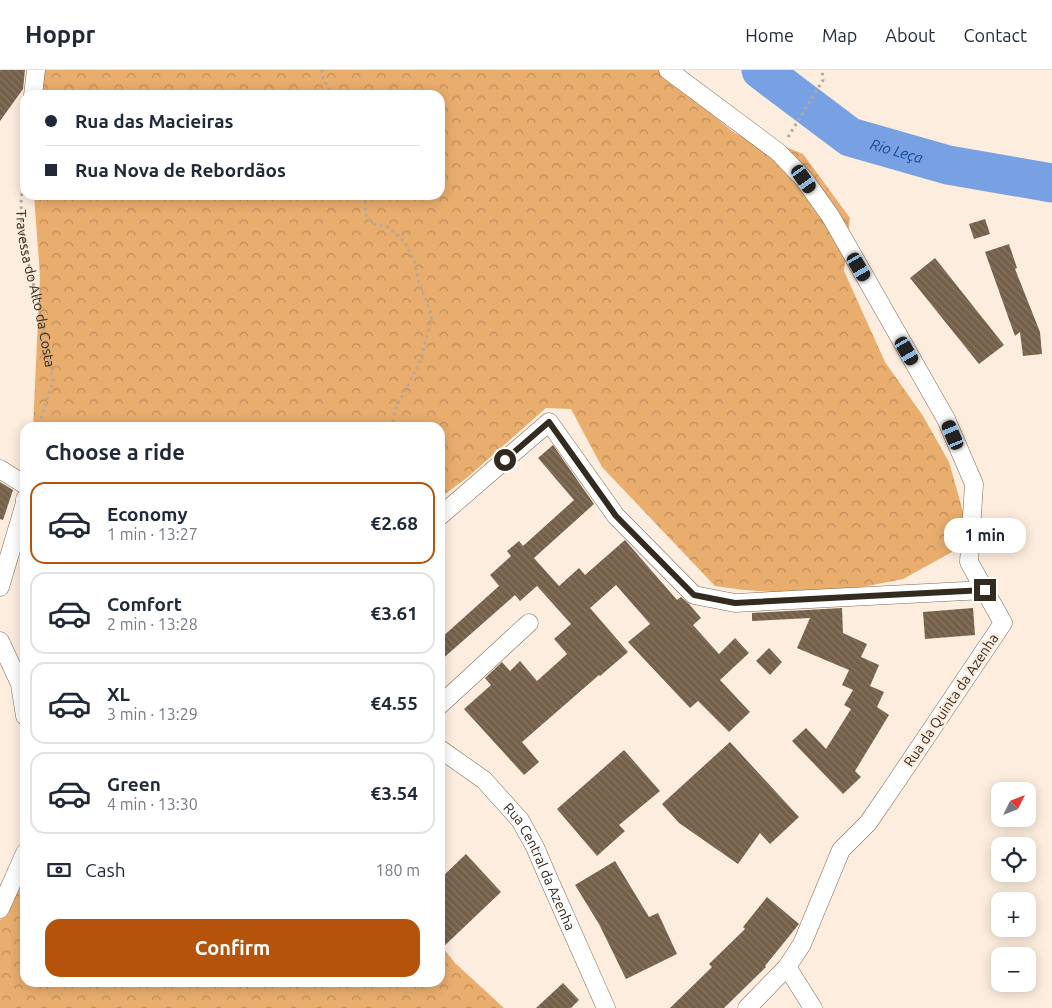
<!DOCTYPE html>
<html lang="en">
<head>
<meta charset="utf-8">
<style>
	:root { --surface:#fff; --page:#f6f6f7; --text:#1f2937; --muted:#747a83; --line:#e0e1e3; --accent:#b45309 }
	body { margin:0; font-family:Ubuntu,sans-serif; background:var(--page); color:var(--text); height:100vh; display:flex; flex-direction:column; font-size:19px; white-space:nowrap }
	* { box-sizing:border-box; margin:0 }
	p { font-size:16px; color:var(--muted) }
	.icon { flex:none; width:28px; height:28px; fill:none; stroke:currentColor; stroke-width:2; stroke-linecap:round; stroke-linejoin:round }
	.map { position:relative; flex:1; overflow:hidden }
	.drawer { position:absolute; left:20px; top:352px; width:425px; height:565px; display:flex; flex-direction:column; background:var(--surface); border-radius:15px; box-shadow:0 2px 12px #0003 }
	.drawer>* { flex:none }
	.banner { position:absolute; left:20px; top:20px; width:425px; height:110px; border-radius:15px; box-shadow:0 2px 12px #0003; display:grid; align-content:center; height:110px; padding:0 25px; background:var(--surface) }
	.needle { width:32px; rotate:48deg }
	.buttons { position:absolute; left:991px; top:712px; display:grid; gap:10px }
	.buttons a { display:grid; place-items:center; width:45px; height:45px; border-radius:10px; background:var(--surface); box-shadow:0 2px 12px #0003; font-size:25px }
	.end { position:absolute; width:22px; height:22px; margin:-11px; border:6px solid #332a20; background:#fff; box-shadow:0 0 0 2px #fff }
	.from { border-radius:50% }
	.bubble { position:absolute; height:35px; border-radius:15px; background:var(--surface); box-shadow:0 2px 12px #0003; font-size:16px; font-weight:700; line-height:35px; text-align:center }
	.car { position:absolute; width:15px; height:30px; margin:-15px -8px; border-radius:6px; box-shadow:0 0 4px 1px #0007; background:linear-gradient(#222 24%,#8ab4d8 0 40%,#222 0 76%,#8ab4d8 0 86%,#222 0) }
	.banner b { display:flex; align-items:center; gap:18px; height:48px; font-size:19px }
	.banner b+b { border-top:1px solid var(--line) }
	.banner i { width:12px; height:12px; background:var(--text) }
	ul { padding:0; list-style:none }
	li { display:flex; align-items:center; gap:15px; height:82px; margin:0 10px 8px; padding:0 15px; border:2px solid var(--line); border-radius:15px }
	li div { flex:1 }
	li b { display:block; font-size:19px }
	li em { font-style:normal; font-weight:700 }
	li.on { border-color:var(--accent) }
	li>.icon { width:45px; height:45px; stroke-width:1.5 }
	h2 { padding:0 25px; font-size:22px; line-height:60px }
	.pay { display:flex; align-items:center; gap:12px; height:55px; padding:0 25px; font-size:19px }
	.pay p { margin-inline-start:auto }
	.button { display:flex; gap:10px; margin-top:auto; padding:10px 25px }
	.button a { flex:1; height:58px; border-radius:15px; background:var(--accent); color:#fff; font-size:20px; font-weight:700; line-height:58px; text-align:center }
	header { display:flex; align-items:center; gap:30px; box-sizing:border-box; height:70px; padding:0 25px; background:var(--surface); border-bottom:1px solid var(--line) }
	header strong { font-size:24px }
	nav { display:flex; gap:28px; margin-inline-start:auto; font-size:18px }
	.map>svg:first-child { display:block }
</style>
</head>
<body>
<header>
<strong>Hoppr</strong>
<nav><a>Home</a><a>Map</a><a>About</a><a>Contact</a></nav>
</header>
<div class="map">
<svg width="1052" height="938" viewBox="0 0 1052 938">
	<defs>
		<pattern id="forest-crowns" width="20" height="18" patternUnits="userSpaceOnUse" patternTransform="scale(1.25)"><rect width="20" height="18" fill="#e9ad6d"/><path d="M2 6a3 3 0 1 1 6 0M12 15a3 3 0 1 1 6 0" fill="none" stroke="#bd8d59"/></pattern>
		<pattern id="building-back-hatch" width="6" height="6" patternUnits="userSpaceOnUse" patternTransform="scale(1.25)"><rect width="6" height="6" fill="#745f49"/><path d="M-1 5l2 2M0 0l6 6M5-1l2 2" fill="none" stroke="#876"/></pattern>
	</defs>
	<rect width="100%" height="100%" fill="#fcedde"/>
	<g fill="url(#forest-crowns)">
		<polygon points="37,0 659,0 732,61 754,74 764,68 803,84 850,148 844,201 885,292 923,346 949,392 965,449 952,482 903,509 822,525 744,520 715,516 602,397 571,339 546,338 469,406 440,428 440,358 33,358 40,206 34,125 440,125 440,25 36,25"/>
		<polygon points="25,796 25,912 440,912 440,874 455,893 504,938 0,938 0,851"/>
	</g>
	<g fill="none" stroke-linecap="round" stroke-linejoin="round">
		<path stroke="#78a1e3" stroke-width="39" id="s1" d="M761 0 850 67 948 95 1052 113"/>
	</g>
	<g fill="url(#building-back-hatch)">
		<polygon points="0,0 25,0 23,19 0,51"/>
		<polygon points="985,149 990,164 974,169 969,154"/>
		<polygon points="1009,174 1017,198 1015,199 1040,262 1042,284 1023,286 1020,262 1015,266 985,182"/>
		<polygon points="935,188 1004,275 979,294 910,208"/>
		<polygon points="553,375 594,434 534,488 559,516 579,498 585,505 625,470 677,530 681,527 689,534 701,548 693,555 719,584 735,568 749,583 720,610 750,642 729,662 698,631 690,638 628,572 650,554 616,515 590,538 628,582 600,606 599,605 522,672 539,692 524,705 464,639 491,615 485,608 502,592 510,601 520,591 537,611 567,584 554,569 571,554 537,516 520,531 515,525 440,591 440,569 499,516 490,505 511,486 507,481 519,471 523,476 574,430 538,388"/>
		<polygon points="0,412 13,420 3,450 0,449"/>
		<polygon points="842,538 843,563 867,574 861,587 879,595 870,616 884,622 877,637 889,645 855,701 861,707 843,724 792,671 806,658 826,679 851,639 844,635 853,620 842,615 849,600 797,578 810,548 752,551 752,543"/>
		<polygon points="973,538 975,565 925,569 923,542"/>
		<polygon points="769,578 782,592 770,605 756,591"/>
		<polygon points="730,672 799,747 770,774 760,763 738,794 679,753 662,734"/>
		<polygon points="624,680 660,721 619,755 625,761 597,786 557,739"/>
		<polygon points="466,784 501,822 440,880 440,809"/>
		<polygon points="615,791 649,847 658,843 677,884 626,909 599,854 575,815"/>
		<polygon points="767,827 799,854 765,896 766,897 724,938 670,938 712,897 709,894 745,859 743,857"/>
		<polygon points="563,913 579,930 571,938 536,938"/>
	</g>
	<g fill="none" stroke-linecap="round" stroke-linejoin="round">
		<defs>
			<g id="street">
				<polyline points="668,0 778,82 804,109 831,147 946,349 974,414 969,492 1003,553 890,721 868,753 841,780 802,874 787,897 747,938"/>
				<polyline points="33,25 36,0"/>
				<polyline points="0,399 25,415"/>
				<polyline points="440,446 549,352 616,446 694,525 735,533 985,520"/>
				<polyline points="0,517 25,433 25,429"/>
				<polyline points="0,571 20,614 25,646"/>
				<polyline points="440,635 529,553"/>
				<path id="s3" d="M440 679 484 710 520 750 535 777 547 805 606 938"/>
				<polyline points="0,839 25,783"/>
				<polyline points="787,897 813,938"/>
			</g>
		</defs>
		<use href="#street" stroke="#7e6852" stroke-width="19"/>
		<g stroke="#b5a89a" stroke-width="3" stroke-dasharray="2.5 4" stroke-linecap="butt">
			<polyline points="322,0 323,8 332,25"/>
			<polyline points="788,67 823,10 822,0"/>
			<path id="s2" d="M25 78 21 133 22 159 27 187 41 245 53 311 38 358"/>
			<polyline points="367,125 365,131 366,147 375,154 388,157 405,172 415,193 419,213 432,246 421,290 396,338 391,358"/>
		</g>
		<use href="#street" stroke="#fff" stroke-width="18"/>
	</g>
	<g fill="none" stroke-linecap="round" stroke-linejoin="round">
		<polyline stroke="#332a20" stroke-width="6" points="505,390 549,352 616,446 694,525 735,533 985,520"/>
	</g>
	<g text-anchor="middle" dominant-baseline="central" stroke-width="5" stroke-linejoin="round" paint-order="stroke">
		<g font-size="14" fill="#332a20" stroke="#fcedde">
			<text stroke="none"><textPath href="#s2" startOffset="142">Travessa do Alto da Costa</textPath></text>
			<text transform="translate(951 630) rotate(-56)">Rua da Quinta da Azenha</text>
			<text stroke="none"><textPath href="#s3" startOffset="158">Rua Central da Azenha</textPath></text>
		</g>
		<g font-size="15" font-style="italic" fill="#174996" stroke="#fcedde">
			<text stroke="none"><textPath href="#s1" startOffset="160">Rio Leça</textPath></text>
		</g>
	</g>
</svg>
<div class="buttons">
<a><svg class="needle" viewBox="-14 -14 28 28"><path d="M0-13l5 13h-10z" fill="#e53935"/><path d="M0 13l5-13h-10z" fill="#747a83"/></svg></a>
<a><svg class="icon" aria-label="locate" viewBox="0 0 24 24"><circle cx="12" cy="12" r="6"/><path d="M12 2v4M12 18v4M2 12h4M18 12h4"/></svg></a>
<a>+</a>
<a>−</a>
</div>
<i class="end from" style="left:505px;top:390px"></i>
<i class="end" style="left:985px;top:520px"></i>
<div class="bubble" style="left:944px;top:448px;width:82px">1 min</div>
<i class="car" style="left:804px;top:109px;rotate:145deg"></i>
<i class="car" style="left:859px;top:197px;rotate:150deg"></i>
<i class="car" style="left:907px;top:281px;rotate:150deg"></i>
<i class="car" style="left:953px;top:365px;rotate:337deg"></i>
<div class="banner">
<b><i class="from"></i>Rua das Macieiras</b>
<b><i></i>Rua Nova de Rebordãos</b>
</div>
<section class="drawer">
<h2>Choose a ride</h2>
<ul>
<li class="on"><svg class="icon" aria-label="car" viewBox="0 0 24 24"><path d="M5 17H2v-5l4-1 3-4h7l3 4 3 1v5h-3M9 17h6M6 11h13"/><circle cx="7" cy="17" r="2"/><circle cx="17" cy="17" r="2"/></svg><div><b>Economy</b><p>1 min · 13:27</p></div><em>€2.68</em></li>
<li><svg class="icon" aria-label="car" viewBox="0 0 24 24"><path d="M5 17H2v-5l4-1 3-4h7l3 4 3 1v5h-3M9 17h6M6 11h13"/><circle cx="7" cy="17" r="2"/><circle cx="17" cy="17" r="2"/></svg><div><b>Comfort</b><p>2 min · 13:28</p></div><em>€3.61</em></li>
<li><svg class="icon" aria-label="car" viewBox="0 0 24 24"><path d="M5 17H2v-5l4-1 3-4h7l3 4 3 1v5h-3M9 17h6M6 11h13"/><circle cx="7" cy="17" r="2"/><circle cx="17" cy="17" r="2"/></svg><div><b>XL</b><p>3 min · 13:29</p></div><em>€4.55</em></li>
<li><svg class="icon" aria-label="car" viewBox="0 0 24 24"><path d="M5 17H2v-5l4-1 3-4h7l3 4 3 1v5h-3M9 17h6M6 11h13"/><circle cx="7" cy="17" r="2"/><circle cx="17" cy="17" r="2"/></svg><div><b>Green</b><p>4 min · 13:30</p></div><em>€3.54</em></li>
</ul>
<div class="pay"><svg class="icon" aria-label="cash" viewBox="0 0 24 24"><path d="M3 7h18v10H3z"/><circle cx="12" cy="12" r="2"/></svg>Cash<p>180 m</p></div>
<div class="button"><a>Confirm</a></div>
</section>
</div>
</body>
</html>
